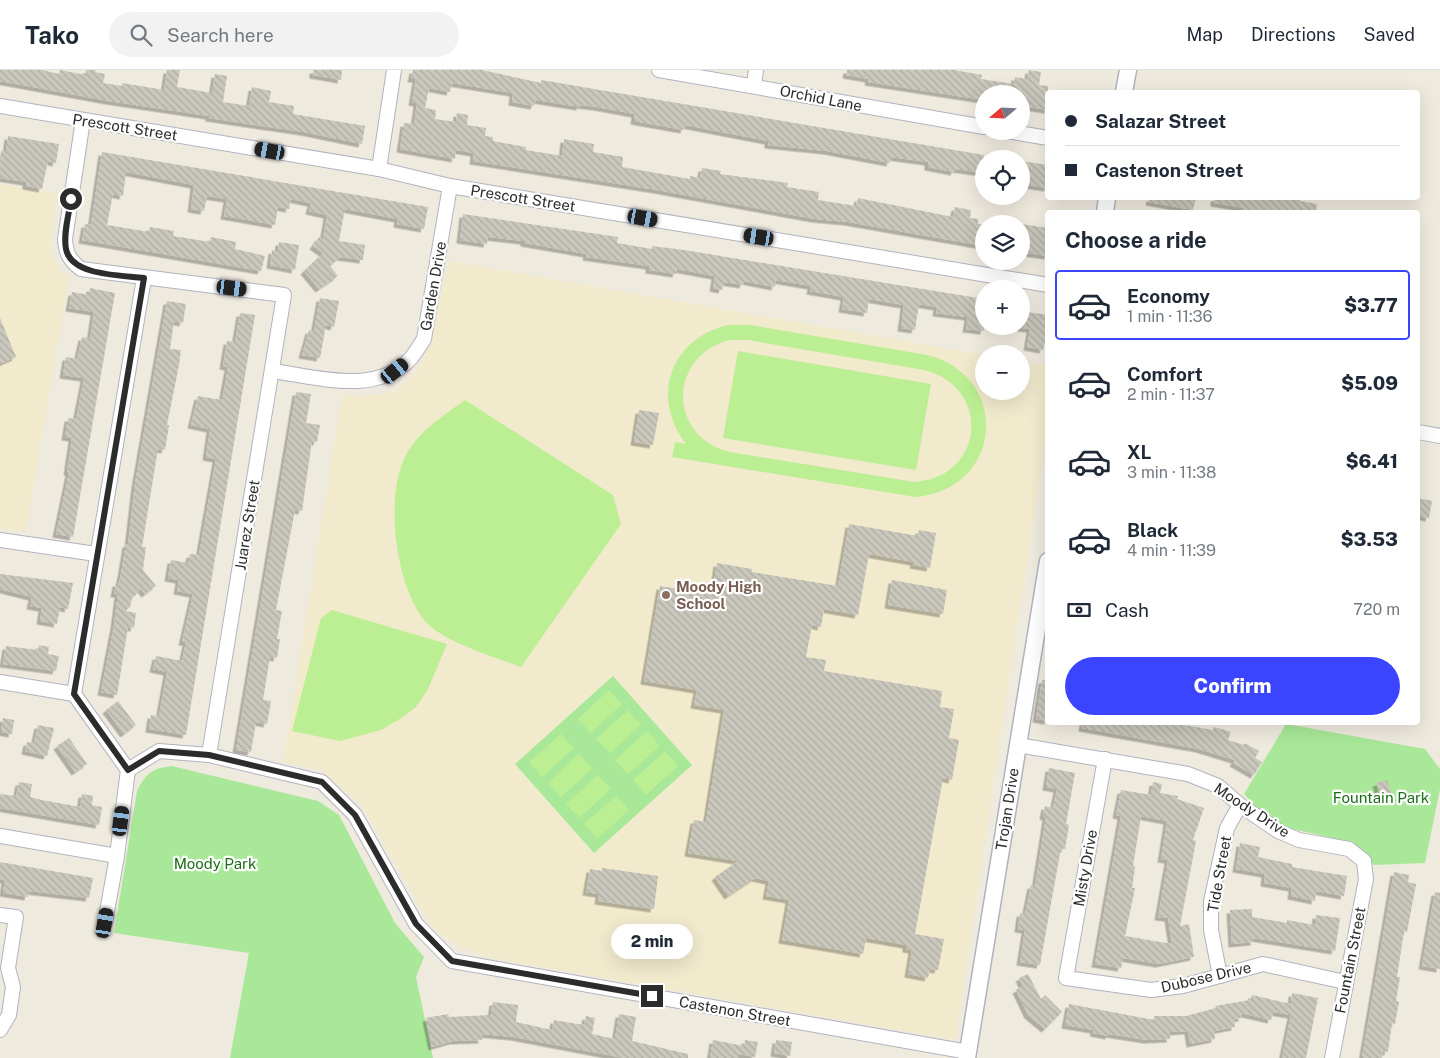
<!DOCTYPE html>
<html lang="en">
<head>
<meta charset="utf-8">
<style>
	:root { --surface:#fff; --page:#f2f2f3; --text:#1f2937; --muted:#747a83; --line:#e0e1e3; --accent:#3b45ff }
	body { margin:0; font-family:"Public Sans",sans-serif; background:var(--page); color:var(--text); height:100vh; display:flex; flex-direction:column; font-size:19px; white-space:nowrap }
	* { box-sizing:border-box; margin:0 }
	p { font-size:16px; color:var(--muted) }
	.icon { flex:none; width:28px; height:28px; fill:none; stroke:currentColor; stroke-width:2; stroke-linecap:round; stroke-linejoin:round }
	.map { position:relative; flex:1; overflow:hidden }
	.drawer { position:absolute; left:1045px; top:140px; width:375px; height:515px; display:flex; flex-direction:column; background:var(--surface); border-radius:5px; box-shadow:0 5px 20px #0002 }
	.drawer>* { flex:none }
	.banner { position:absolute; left:1045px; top:20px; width:375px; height:110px; border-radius:5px; box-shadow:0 5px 20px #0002; display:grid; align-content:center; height:110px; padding:0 20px; background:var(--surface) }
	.needle { width:32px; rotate:251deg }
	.tools { position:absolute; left:975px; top:15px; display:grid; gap:10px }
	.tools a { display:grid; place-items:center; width:55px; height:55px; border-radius:50%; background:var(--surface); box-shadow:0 5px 20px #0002; font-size:25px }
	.end { position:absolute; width:22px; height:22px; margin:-11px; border:6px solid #2c2c2c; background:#fff; box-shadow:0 0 0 2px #fff }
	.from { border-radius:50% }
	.bubble { position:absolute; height:35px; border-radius:18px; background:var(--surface); box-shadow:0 5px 20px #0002; font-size:16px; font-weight:800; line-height:35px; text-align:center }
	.car { position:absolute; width:15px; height:30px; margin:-15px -8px; border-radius:6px; box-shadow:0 0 4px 1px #0007; background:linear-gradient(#222 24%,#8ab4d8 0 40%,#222 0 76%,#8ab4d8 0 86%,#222 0) }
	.banner b { display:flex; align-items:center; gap:18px; height:48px; font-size:19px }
	.banner b+b { border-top:1px solid var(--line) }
	.banner i { width:12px; height:12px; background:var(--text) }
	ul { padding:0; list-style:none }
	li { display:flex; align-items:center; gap:15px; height:70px; margin:0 10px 8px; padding:0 10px; border:2px solid transparent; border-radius:5px }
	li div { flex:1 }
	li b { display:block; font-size:19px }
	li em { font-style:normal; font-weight:800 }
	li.selected { border-color:var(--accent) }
	li>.icon { width:45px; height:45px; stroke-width:1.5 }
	h2 { padding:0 20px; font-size:22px; line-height:60px }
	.pay { display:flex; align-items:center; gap:12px; height:55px; padding:0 20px; font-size:19px }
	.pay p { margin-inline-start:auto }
	.primary-button { display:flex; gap:10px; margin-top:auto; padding:10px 20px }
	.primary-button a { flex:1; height:58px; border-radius:30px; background:var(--accent); color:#fff; font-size:20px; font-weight:800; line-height:58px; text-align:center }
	header { display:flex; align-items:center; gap:30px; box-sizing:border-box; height:70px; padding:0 25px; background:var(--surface); border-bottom:1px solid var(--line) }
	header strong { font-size:24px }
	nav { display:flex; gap:28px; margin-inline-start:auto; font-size:18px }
	.search { width:350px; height:45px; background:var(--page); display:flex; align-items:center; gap:12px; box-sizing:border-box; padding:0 18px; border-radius:28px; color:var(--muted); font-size:19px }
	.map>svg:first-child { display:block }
</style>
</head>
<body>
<header>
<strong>Tako</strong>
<div class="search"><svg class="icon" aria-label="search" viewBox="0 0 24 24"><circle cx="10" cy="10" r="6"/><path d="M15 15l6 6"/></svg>Search here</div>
<nav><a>Map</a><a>Directions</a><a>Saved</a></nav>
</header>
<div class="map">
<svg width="1440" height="988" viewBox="0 0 1440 988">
	<defs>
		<pattern id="building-back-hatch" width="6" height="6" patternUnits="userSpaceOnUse" patternTransform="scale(1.25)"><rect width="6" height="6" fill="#cac7bd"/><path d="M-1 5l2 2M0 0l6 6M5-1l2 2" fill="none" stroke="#aeaba3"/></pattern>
		<filter id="shadow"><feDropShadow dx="-3.5" dy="3.5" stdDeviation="0" flood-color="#0004"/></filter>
	</defs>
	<rect width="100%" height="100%" fill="#efeade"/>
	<g fill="#f1eacd">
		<polygon points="0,114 57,124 50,180 60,201 69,207 26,462 0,458"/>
		<polygon points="450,191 984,285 984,321 1021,321 1021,291 1047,296 1047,358 955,970 490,888 458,876 432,857 363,736 321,700 283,692 342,324 365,326 394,322 421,297"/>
	</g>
	<g fill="#a8e898">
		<polygon points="613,606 692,695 594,783 515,694"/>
		<polygon points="1286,654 1425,679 1440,699 1440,719 1425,793 1374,795 1360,778 1345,771 1284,757 1260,742 1244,724"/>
		<path d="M172 696 318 731 339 745 395 853 424 887 416 907 433 988H230L249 883 114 863 137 721C147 702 151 699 172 696Z"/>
	</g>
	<g fill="#bcef93" fill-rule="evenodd">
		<path d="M728 255H750L927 285C1012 306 1003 420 915 427L672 387 675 372 686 374C650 327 670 269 728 255ZM730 270H748L924 300C992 317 985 407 915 412L730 382C667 367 668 285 730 270Z"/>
		<polygon points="738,281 931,314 916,400 723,368"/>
		<path d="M465 330 613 425 621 454 521 597C497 588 445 572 428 554 396 521 384 428 405 387 418 361 442 347 465 330Z"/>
		<polygon points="332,540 447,574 428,619 416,637 403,647 381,660 340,671 292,661 321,548"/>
		<polygon points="609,620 622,634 591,663 578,649"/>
		<polygon points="628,640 641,655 610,683 596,669"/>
		<polygon points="647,661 660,676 628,704 615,690"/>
		<polygon points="561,664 574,678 542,707 529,692"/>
		<polygon points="665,681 678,696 646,725 633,710"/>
		<polygon points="579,684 592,699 561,727 548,713"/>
		<polygon points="598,705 611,719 579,748 566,734"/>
		<polygon points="616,726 629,740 597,769 584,754"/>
	</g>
	<g fill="url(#building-back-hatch)" fill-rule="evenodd" filter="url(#shadow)">
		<polygon points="0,0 42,0 59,4 60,0 85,5 86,0 96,0 95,2 105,4 103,13 122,16 122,13 164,20 167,0 180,0 177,17 212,23 215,4 227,6 223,32 249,36 252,17 271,21 269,32 294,36 293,44 365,56 362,74 304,62 209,48 209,46 109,31 0,11"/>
		<polygon points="313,0 342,0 341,10 313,5"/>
		<polygon points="413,0 482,0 541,13 541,10 984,85 984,103 955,99 954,102 928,97 928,92 891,87 890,93 827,81 768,75 768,71 685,55 684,60 634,51 635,44 597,37 580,35 580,37 536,30 534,36 512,32 513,23 452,13 450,22 429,18 425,38 436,40 435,49 456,52 457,43 468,45 467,55 486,58 485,66 493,67 493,71 526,77 526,80 562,86 564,69 594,74 593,82 623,87 622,97 690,109 690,106 700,108 702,98 721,101 720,104 788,113 787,117 819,122 818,130 856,136 858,128 953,147 955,137 971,140 970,148 978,149 978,154 984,155 984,176 848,152 815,149 657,120 473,91 474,83 456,80 455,89 400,79 404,53 414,54 417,33 412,32 416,9 411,9"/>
		<polygon points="847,0 954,0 982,5 981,9 1014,14 1015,7 1027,9 1029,0 1041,2 1039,15 1048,16 1048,40 1021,36 1021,24 984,24 984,30 868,12 869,9 846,5"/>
		<polygon points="8,66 59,74 56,93 48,91 42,119 26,116 26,112 0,108 1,81 6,82"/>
		<polygon points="102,82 428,137 424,159 397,154 398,149 345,139 339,171 365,175 363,190 340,187 330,196 338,206 319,219 304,201 323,183 313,176 319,167 323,169 327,145 309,141 311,133 291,129 289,139 278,137 275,155 242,149 224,146 227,129 207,126 204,141 191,139 194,115 126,102 123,126 113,124 107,155 149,162 150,157 174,161 173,166 210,172 211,167 236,172 235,179 265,186 261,201 82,170 85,154 91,155"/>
		<polygon points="1021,91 1048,95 1048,118 1021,114"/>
		<polygon points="1150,128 1196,128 1193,140 1149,132"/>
		<polygon points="1214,128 1300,128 1300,131 1317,134 1316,142 1243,142 1244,138 1214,133"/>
		<polygon points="463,144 618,167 617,173 652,179 652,176 684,180 984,229 984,261 966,259 968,247 936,243 937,237 919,234 915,260 901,258 904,235 869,229 867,243 842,239 844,227 810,221 811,216 776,210 775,217 744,211 743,215 724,212 722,220 713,218 715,206 677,199 676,204 649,200 649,196 586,187 587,184 524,173 524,171 488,167 487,174 460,170"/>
		<polygon points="1021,154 1048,158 1048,186 1021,182"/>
		<polygon points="279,172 299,175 295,200 270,195 272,180 278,182"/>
		<polygon points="90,218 115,223 73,467 56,464 69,402 67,402 72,368 65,367 68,348 76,349 84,308 63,305 66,287 77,289 82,267 90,268 94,242 69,238 72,222 89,225"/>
		<polygon points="320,228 339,231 334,257 326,255 320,288 302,285 309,260 314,261"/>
		<polygon points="167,231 186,234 183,253 174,251 170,279 181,280 179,295 167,355 169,355 165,380 158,379 142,477 146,477 143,500 156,516 145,524 141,519 132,528 130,537 125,541 136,543 134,558 128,557 117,625 101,622 114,555 118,524 114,524 116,513 119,513 121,504 126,474 128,474 135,414"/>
		<polygon points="1021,241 1048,245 1048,271 1045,271 1043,280 1027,277 1030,259 1021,258"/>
		<polygon points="240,243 255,245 186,665 149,659 151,645 159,646 167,602 153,599 156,586 182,591 186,572 182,572 193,524 177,521 179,510 168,508 171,490 188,493 190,484 199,485 216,389 206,387 210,359 191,355 198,326 222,330 228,297 223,296 227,271 235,272"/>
		<polygon points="0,248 16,287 0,294"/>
		<polygon points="296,322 311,324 306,353 320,355 317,372 312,371 302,441 295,440 276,540 282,541 277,569 280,569 277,588 270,587 263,630 271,631 267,654 256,652 251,682 236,680"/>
		<polygon points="639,340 659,343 653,375 634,372"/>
		<polygon points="1418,428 1432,431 1429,448 1418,446"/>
		<polygon points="849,454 918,466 919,460 936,463 930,498 913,495 914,492 869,484 858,545 824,539 821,557 812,555 806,587 826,590 824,601 942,621 940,637 954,639 949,668 959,670 952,710 943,708 915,864 944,869 938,900 930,899 928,908 908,904 912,880 906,879 906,875 866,868 863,884 782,870 789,830 766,826 769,811 755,808 728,826 715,807 738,791 688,783 694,750 706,752 724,640 694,635 697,620 644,611 660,516 690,521 691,516 713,519 717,493 752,499 752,502 838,516"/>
		<polygon points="0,504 73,513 68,539 60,537 57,554 40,551 42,538 30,536 32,527 0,519"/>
		<polygon points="892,510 947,520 943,544 888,535"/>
		<polygon points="39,575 49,577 48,584 59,586 56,601 3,594 6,576 38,580"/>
		<polygon points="1042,610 1048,610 1048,651 1036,649"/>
		<polygon points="118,631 136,655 124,664 106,640"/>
		<polygon points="3,648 14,650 12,664 1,662"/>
		<polygon points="1083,652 1167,652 1213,660 1214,657 1231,662 1228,670 1244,675 1245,673 1259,681 1255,688 1262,692 1254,705 1233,693 1235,690 1199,679 1082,658"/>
		<polygon points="38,655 54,658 47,686 25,681 27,672 34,673"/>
		<polygon points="69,668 87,694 75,702 57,676"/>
		<polygon points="1049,698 1075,703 1066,754 1069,755 1065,779 1061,778 1040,895 1020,892 1025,860 1018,859 1020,843 1025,844 1031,815 1035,816 1046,747 1043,746 1045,736 1053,738 1057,719 1046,717"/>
		<polygon points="1387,710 1391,723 1380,726 1376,713"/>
		<polygon points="19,712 32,714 30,727 42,730 80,737 82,724 93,726 92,735 102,737 99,755 0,738 0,724 16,726"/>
		<path d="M1153 712 1162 714 1160 723 1178 726 1177 729 1204 738 1193 770 1196 771 1180 856 1189 854 1194 887 1159 894 1123 888 1121 898 1095 894 1121 746 1116 745 1121 720 1151 725ZM1141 746 1167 751 1161 789 1168 790 1158 847 1168 848 1172 874 1125 866 1135 818H1132L1135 797 1133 796Z"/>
		<polygon points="1240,773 1260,777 1258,787 1292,794 1292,797 1347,806 1344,826 1316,821 1315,831 1291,826 1292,818 1264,813 1265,804 1236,799"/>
		<polygon points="0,792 93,808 89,828 29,821 28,827 3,823 5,810 0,809"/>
		<polygon points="602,798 658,806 654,839 598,831 599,824 586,822 590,799 602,801"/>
		<polygon points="1394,802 1409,805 1408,812 1416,814 1407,862 1404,861 1397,907 1400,907 1396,931 1399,932 1395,954 1392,953 1388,982 1383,981 1382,988 1362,988"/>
		<polygon points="1435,822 1440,823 1440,899 1422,896"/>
		<polygon points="1252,839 1252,847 1287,853 1287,850 1315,855 1316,845 1340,848 1335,881 1254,868 1254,872 1232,874 1230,840"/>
		<polygon points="1028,904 1041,929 1045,925 1062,942 1045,959 1028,945 1016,920 1023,916 1019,908"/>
		<polygon points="1292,923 1318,928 1306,988 1282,988 1291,945 1273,942 1271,950 1241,943 1242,948 1234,949 1235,957 1214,961 1215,969 1190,974 1188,961 1170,962 1170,969 1147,970 1109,964 1109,966 1093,963 1094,960 1065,955 1069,934 1154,950 1154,946 1186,946 1216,938 1215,936 1250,930 1252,925 1291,934"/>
		<polygon points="493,932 518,935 516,952 552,960 554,950 584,955 586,946 595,948 592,964 615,969 619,944 636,947 632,971 688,984 688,988 624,988 514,967 481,964 482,970 453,971 432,977 426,948 448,944 449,947 491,945"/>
		<polygon points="713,970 744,976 745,970 758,972 755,987 738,984 738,988 710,988"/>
		<polygon points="776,970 792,972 790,986 774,983"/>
	</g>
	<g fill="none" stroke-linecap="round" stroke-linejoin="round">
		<defs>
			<g id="minor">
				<polyline points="659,0 984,57"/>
				<polyline points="754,15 756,0"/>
				<polyline points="0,36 379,99 450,116 1048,215"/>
				<path d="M83 50 65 169C66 183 69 190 81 199L284 225 209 685"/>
				<polyline points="1007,61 1048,68"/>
				<polyline points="379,99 394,0"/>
				<path d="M273 301C317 307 377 326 411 288 416 282 420 275 424 269L450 116"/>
				<polyline points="1418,362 1440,366"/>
				<polyline points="0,470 96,484"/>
				<polyline points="0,612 74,624"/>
				<polyline points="1018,675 1188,704 1218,716 1240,735 1278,761 1299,770 1349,779 1364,791 1366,809 1332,988"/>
				<polyline points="1105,689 1066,908 1151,920 1183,916 1263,894 1345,912"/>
				<polyline points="128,700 159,681 209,685 322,712 355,745 416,854 452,891 968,982"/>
				<polyline points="0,766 117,786"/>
				<polyline points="0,845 16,847 8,898 13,917 9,945 0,960"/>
				<polyline points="105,853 117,786 128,700 74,624 144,208"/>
				<polyline points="1220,906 1211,860 1211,831 1227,758 1240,735"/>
			</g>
			<g id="tertiary">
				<polyline points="1124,22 1128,0"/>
				<polyline points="1105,142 1107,128"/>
				<polyline points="967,988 1048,491"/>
			</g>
		</defs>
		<use href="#minor" stroke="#b2b2c1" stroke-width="16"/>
		<use href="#tertiary" stroke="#b2b2c1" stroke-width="19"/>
		<use href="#minor" stroke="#fff" stroke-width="14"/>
		<use href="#tertiary" stroke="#fff" stroke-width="16"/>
	</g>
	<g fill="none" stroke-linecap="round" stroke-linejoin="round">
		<path stroke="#2c2c2c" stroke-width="6" d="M71 129C69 145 63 163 66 179 71 206 121 205 144 208L74 624 128 700 159 681 209 685 322 712 355 745 416 854 452 891 652 926"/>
	</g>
	<circle fill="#8d6e63" stroke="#fff" stroke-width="2" cx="666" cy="525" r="5"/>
	<g text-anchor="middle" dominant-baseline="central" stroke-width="4.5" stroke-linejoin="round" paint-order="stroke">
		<g font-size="15" fill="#2c2c2c" stroke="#fff">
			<text transform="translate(821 28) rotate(11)">Orchid Lane</text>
			<text transform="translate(125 57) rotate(9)">Prescott Street</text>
			<text transform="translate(523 128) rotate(9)">Prescott Street</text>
			<text transform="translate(433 216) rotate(-80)">Garden Drive</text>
			<text transform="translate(247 455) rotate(-81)">Juarez Street</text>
			<text transform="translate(1007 739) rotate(-81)">Trojan Drive</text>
			<text transform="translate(1252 740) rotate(33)">Moody Drive</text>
			<text transform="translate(1085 798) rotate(-80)">Misty Drive</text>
			<text transform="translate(1219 804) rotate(-80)">Tide Street</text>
			<text transform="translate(1350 890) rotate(-79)">Fountain Street</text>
			<text transform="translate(1206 907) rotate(-13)">Dubose Drive</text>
			<text transform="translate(735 941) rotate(10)">Castenon Street</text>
		</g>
		<g font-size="15" font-weight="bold" fill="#785e54" stroke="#fff" text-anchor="start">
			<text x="676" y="516">Moody High<tspan x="676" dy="17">School</tspan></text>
		</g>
		<g font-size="15" fill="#1d6f17" stroke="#fff">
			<text x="1381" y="727">Fountain Park</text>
			<text x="215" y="793">Moody Park</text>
		</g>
	</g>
</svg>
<div class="tools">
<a><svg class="needle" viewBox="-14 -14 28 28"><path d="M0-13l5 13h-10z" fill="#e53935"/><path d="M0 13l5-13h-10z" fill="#747a83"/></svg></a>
<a><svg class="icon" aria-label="locate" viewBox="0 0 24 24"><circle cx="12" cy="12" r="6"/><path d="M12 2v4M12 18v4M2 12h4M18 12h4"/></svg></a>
<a><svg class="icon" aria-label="layers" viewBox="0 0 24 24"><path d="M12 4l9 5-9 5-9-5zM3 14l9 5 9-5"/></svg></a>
<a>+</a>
<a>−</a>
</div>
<i class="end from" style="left:71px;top:129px"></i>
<i class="end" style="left:652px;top:926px"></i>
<div class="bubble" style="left:611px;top:854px;width:82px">2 min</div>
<i class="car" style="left:270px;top:81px;rotate:280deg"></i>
<i class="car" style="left:643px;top:148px;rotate:100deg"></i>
<i class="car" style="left:759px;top:167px;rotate:279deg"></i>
<i class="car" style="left:232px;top:218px;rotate:97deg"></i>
<i class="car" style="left:395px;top:301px;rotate:51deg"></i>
<i class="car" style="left:121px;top:751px;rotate:7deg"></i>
<i class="car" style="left:105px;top:853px;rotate:10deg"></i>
<div class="banner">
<b><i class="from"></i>Salazar Street</b>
<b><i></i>Castenon Street</b>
</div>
<section class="drawer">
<h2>Choose a ride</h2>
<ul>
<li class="selected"><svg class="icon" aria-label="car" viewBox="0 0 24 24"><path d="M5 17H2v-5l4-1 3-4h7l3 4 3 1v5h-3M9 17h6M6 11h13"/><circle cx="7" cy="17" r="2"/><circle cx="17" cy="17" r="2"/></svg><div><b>Economy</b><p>1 min · 11:36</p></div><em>$3.77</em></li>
<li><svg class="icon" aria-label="car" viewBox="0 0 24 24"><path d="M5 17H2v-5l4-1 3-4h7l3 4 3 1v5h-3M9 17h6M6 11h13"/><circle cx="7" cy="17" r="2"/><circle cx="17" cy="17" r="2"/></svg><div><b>Comfort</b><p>2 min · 11:37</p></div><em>$5.09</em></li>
<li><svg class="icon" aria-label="car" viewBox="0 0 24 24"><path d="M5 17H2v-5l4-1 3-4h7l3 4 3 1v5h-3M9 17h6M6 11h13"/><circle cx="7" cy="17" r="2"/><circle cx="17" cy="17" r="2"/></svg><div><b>XL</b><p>3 min · 11:38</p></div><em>$6.41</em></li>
<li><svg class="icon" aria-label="car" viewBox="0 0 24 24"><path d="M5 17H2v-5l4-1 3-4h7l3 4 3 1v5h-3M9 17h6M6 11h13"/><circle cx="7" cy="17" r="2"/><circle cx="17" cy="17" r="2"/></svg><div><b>Black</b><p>4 min · 11:39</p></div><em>$3.53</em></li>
</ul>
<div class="pay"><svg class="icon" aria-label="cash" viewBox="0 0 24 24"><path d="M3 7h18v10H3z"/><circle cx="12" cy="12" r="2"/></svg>Cash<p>720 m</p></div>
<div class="primary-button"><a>Confirm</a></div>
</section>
</div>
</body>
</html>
